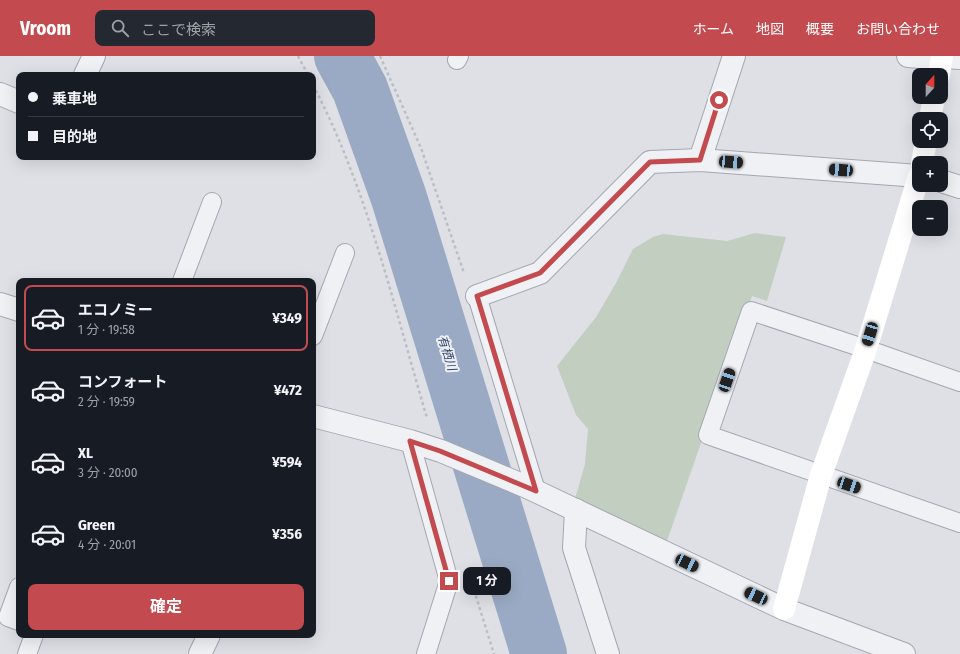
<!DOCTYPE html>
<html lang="ja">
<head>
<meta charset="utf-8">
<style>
	:root { --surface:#171b24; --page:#242831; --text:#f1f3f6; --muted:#9ea1a6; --line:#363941; --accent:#c34b4f }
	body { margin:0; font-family:"Fira Sans Condensed","Noto Sans JP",sans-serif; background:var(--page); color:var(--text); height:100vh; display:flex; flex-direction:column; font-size:15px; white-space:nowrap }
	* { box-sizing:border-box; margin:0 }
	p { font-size:13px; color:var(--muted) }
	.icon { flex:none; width:22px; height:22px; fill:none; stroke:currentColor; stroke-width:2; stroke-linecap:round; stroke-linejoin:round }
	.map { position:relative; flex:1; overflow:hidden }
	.drawer { position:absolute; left:16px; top:222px; width:300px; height:360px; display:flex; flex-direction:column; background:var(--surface); border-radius:8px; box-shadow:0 4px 16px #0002 }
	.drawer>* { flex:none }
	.banner { position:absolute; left:16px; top:16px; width:300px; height:88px; border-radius:8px; box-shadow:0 4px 16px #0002; display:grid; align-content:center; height:88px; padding:0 12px; background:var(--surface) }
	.needle { width:26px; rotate:21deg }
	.fabs { position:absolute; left:912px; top:12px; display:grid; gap:8px }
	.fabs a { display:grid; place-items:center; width:36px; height:36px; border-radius:8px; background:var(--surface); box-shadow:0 4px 16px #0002; font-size:20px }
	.end { position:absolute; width:18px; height:18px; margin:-9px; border:5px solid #c34b4f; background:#fff; box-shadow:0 0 0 2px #fff }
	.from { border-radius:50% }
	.bubble { position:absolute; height:28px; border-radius:8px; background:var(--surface); box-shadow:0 4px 16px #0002; font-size:13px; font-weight:700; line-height:28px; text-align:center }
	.car { position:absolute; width:12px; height:24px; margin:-12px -6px; border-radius:5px; box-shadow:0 0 3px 1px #0007; background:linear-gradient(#222 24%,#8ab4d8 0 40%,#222 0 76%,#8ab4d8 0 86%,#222 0) }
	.banner b { display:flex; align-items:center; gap:14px; height:38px; font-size:15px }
	.banner b+b { border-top:1px solid var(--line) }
	.banner i { width:10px; height:10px; background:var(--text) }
	ul { padding:7px 0 0; list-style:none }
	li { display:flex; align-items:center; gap:12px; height:66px; margin:0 8px 6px; padding:0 4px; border:2px solid transparent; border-radius:8px }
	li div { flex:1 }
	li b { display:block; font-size:15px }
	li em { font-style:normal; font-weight:700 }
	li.active { border-color:var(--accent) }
	li>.icon { width:36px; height:36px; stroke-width:1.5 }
	.action { display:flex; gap:8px; margin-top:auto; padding:8px 12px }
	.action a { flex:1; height:46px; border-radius:8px; background:var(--accent); color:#fff; font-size:16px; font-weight:700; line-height:46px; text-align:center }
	header { display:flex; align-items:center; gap:24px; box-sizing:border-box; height:56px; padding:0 20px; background:var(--accent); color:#fff }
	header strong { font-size:19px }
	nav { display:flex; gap:22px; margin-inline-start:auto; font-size:14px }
	.search { width:280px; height:36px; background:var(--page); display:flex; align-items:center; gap:10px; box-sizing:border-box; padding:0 14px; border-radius:8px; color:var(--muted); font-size:15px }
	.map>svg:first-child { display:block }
</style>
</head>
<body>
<header>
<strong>Vroom</strong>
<div class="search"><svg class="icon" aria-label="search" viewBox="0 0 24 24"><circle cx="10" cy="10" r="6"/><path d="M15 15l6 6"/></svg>ここで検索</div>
<nav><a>ホーム</a><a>地図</a><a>概要</a><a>お問い合わせ</a></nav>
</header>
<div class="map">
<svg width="960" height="598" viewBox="0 0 960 598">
	<rect width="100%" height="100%" fill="#dee0e6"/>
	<polygon fill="#c2cfc0" points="755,177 786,181 767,245 752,240 667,485 575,443 585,408 588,373 576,359 557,310 596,261 616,227 633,193 653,181 663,178 727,185"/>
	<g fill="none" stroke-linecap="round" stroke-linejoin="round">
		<polyline stroke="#9baac4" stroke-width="56" points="342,0 360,33 399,142 539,598"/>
		<defs>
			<g id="lane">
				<polyline points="942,3 960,4"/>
				<polyline points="457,4 459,0"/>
				<polyline points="182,225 212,146"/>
				<polyline points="477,240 536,435"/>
				<polyline points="313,280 345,197"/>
				<polyline points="960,326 866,293 751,255 708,379 960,467"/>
				<polyline points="410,385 449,525 426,598"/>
				<polyline points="19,531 8,561 19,565"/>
				<polyline points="27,598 34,579"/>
			</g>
			<g id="street">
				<polyline points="908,0 942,3"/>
				<polyline points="85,19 94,0"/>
				<polyline points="0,38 19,46"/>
				<polyline points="700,104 734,0"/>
				<polyline points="941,125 960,131"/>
				<polyline points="477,240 540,217 650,106 700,104 919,120"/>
				<polyline points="0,248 19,254"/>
				<polyline points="313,360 410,385 441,395 527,431 784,553 904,598"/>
				<polyline points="576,454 574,492 608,598"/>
				<polyline points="200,598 209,579"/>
			</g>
		</defs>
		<use href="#lane" stroke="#a4a7b0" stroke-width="20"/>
		<use href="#street" stroke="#a4a7b0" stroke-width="24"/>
		<g stroke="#bcbec5" stroke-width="2.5" stroke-dasharray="3 3" stroke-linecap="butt">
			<polyline points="298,0 308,19"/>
			<polyline points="380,0 421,92 464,217"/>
			<path d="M313 29C367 132 394 251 427 362"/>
			<polyline points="474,534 494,598"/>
		</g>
		<use href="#lane" stroke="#f0f1f5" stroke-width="18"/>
		<use href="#street" stroke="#f0f1f5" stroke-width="22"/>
		<g stroke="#fff" stroke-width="22">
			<polyline points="939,19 942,0"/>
			<polyline points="930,63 934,41"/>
			<polyline points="922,107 926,85"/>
			<polyline points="784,553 821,419 866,293 919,120"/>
		</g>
	</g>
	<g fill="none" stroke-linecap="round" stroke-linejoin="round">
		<polyline stroke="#c34b4f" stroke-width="5" points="449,525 410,385 440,395 536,435 477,240 540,217 650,106 700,104 719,44"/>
	</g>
	<g text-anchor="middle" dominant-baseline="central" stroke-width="4" stroke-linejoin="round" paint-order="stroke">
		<g font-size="12" font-style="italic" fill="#36486c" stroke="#edeff4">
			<text transform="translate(447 297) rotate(73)">有栖川</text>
		</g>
	</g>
</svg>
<div class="fabs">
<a><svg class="needle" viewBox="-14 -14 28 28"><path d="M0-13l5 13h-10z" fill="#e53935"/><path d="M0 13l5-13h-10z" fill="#9ea1a6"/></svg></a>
<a><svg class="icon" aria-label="locate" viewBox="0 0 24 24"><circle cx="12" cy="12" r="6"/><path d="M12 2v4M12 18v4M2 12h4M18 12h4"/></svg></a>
<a>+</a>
<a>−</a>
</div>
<i class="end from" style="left:719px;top:44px"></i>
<i class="end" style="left:449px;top:525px"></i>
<div class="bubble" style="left:463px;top:511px;width:48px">1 分</div>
<i class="car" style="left:731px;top:106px;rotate:94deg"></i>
<i class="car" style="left:841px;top:114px;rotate:274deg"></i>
<i class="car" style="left:870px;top:278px;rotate:197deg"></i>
<i class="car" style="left:727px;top:324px;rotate:19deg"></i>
<i class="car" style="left:849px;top:429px;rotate:109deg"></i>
<i class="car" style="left:687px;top:507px;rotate:115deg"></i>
<i class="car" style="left:756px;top:540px;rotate:295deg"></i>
<div class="banner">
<b><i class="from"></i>乗車地</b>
<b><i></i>目的地</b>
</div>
<section class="drawer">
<ul>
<li class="active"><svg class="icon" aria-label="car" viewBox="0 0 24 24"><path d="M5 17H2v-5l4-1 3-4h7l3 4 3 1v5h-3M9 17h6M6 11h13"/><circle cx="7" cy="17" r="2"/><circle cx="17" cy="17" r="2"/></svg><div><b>エコノミー</b><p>1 分 · 19:58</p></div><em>¥349</em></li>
<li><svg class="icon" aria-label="car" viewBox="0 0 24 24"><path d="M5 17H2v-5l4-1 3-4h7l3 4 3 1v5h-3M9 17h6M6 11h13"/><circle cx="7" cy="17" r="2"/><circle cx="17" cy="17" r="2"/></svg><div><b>コンフォート</b><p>2 分 · 19:59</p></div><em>¥472</em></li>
<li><svg class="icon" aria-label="car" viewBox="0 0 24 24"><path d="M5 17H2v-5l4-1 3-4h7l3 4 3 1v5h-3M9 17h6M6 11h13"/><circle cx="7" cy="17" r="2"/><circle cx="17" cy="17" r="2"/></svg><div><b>XL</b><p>3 分 · 20:00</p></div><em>¥594</em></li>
<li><svg class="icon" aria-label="car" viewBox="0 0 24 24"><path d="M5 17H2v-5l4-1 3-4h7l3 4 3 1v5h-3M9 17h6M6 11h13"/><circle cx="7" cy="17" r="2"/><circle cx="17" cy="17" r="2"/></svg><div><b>Green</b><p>4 分 · 20:01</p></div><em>¥356</em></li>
</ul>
<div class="action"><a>確定</a></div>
</section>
</div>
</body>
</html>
